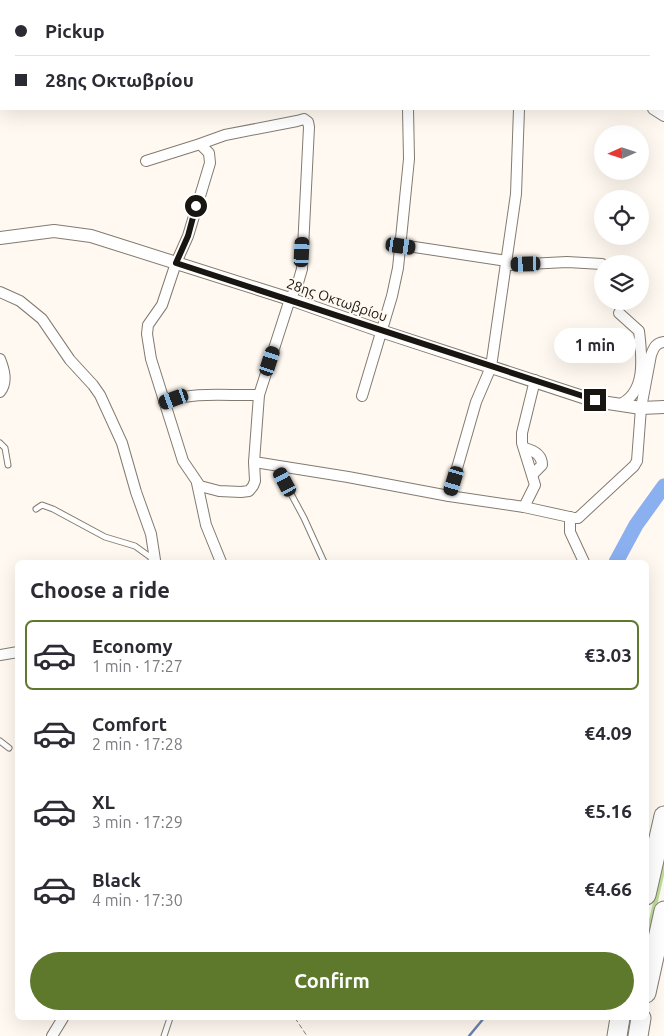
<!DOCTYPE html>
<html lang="en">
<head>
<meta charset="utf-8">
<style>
	:root { --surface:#fff; --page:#f7f7f7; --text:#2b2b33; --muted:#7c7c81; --line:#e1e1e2; --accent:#5e782c }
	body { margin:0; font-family:Ubuntu,sans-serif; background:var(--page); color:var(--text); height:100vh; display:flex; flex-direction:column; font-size:19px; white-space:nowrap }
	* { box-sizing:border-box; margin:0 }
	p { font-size:16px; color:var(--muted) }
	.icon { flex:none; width:28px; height:28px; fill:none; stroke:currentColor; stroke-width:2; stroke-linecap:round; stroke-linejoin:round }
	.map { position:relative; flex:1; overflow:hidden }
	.details { position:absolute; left:15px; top:560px; width:634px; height:460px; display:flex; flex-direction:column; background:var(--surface); border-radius:8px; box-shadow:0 5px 20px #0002 }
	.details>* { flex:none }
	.top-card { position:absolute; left:0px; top:0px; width:665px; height:110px; box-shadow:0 5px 20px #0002; display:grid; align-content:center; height:110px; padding:0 15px; background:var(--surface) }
	.needle { width:32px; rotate:267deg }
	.fabs { position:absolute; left:594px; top:125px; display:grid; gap:10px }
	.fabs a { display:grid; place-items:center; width:55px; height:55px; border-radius:50%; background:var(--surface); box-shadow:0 5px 20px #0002; font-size:25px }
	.end { position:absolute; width:22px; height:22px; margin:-11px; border:6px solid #191611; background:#fff; box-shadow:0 0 0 2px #fff }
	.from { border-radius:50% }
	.bubble { position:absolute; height:35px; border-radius:18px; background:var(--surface); box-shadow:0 5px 20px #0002; font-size:16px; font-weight:600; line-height:35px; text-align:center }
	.car { position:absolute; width:15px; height:30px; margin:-15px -8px; border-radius:6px; box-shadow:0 0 4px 1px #0007; background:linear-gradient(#222 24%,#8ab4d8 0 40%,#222 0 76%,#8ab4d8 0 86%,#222 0) }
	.top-card b { display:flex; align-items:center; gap:18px; height:48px; font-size:19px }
	.top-card b+b { border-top:1px solid var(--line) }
	.top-card i { width:12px; height:12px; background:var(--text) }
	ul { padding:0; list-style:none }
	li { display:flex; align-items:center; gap:15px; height:70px; margin:0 10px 8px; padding:0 5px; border:2px solid transparent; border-radius:8px }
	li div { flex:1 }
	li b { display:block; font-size:19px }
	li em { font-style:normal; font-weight:600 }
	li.current { border-color:var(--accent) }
	li>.icon { width:45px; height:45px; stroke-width:1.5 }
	h2 { padding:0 15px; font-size:22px; line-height:60px }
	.action { display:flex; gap:10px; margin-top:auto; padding:10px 15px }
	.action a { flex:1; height:58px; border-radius:30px; background:var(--accent); color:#fff; font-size:20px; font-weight:600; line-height:58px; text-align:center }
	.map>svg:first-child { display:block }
</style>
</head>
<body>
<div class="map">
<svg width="664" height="1036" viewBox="0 0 664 1036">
	<rect width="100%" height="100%" fill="#fff9f1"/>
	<polygon fill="#bcdd99" points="664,855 664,875 646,954 646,933"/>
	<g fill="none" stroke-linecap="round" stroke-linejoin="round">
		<polyline stroke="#6982ad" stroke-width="2.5" points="469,1036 484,1018"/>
		<polyline stroke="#8bb0f0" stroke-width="15" points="616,562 636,525 664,486"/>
		<defs>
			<g id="service">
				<polyline points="0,443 5,448 8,465"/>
				<polyline points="276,466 304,518 324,562"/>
				<polyline points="36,509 42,505 53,509 105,537 135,546 153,559"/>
				<polyline points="0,741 9,748"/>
				<polyline points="164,1036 170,1018"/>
			</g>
			<g id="minor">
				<polyline points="76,0 77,1"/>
				<polyline points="119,0 119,1"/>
				<polyline points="245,0 245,1"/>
				<polyline points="393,0 393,1"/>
				<polyline points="404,0 406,1"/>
				<polyline points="136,1 139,0"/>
				<polyline points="524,1 524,0"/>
				<polyline points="0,38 1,38"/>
				<polyline points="653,109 664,116"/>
				<polyline points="146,161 200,144 209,153 210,163 188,236 176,263 162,305 148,325 147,334 151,359 183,461 200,486 219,491 241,492 249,491 253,486 255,481 254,462 259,395 290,299 297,286 302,269 309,127 308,122 304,119 297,121 225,135 200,144"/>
				<polyline points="401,245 507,261"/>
				<polyline points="506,265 567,262 602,264"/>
				<polyline points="0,292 20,301 42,319 70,360 93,385 100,395 122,443 136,492 151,534 155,560 153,562"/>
				<path d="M0 359C4 369 8 382 0 392"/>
				<polyline points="362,396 392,296 398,268 409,159 408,109"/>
				<path d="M164 402C196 391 226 396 259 395"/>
				<path d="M618 405C647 394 642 357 639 331L619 313"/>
				<path d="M524 448C533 450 542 454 542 465L533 474"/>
				<path d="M254 462 348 477 449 496 524 507 574 518H578L634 466 637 461 641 408 651 355C654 347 656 343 664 342"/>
				<polyline points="197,483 206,525 221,562"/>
				<polyline points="449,496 476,402 491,367 516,194 519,109"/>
				<polyline points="524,507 535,485 522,443 522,433 535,380"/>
				<polyline points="570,517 570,532 584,562"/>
				<polyline points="0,655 18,652"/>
				<polyline points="52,1036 63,1018"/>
			</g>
			<polyline id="tertiary" points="0,238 54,231 91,236 290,299 381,331 595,401 641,408 664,407"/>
			<g id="motorway">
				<polyline points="646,895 664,816"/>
				<polyline points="646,993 664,911"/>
				<polyline points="617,1036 620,1018"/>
				<polyline points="638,1036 641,1018"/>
			</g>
		</defs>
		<use href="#service" stroke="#837b6f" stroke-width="7"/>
		<use href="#minor" stroke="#837b6f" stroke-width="12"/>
		<use href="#tertiary" stroke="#837b6f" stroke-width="14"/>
		<use href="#motorway" stroke="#837b6f" stroke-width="21"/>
		<polyline stroke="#837f79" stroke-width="1" stroke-dasharray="5 2.5" stroke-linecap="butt" points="295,1018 307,1036"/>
		<use href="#service" stroke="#fff" stroke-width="5"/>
		<use href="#minor" stroke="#fff" stroke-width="10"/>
		<use href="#tertiary" stroke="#fff" stroke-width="12"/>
		<use href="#motorway" stroke="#fff" stroke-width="19"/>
	</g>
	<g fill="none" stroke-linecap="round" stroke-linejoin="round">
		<polyline stroke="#191611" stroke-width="6" points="196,206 188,236 176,263 595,400"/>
	</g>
	<g text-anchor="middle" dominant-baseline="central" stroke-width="4" stroke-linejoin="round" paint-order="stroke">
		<g font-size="14" fill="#191611" stroke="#fff9f1">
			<text transform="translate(337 300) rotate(19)">28ης Οκτωβρίου</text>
		</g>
	</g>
</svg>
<div class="fabs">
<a><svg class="needle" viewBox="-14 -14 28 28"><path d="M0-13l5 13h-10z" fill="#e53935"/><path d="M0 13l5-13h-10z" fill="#7c7c81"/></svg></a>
<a><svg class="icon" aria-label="locate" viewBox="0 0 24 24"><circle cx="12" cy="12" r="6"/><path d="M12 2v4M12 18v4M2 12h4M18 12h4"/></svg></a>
<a><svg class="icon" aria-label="layers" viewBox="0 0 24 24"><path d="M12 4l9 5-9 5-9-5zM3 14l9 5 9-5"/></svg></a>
</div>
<i class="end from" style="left:196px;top:206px"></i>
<i class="end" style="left:595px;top:400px"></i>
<div class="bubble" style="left:554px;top:328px;width:82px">1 min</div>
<i class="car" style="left:401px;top:246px;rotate:98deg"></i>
<i class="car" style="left:302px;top:252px;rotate:3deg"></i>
<i class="car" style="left:526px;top:264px;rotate:268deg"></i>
<i class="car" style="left:270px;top:361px;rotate:18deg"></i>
<i class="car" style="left:174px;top:399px;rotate:250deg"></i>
<i class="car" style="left:454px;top:481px;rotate:197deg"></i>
<i class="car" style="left:285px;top:482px;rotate:332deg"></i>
<div class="top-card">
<b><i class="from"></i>Pickup</b>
<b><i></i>28ης Οκτωβρίου</b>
</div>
<section class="details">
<h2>Choose a ride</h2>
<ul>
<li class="current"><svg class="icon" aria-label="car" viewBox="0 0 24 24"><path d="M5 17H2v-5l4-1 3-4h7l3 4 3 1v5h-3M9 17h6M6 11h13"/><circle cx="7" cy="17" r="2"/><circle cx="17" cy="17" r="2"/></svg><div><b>Economy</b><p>1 min · 17:27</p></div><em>€3.03</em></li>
<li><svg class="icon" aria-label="car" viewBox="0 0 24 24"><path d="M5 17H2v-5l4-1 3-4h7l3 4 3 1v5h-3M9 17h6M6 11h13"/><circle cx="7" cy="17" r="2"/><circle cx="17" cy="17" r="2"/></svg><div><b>Comfort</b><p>2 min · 17:28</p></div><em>€4.09</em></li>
<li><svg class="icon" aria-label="car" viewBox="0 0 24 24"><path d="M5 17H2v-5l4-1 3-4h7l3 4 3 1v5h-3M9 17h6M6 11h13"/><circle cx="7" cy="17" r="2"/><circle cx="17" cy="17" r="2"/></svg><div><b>XL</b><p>3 min · 17:29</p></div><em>€5.16</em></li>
<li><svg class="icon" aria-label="car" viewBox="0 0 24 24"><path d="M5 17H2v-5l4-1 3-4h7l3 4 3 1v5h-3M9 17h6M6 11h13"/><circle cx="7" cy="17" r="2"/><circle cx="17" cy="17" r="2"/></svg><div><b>Black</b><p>4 min · 17:30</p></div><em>€4.66</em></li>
</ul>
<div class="action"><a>Confirm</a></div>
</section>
</div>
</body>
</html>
